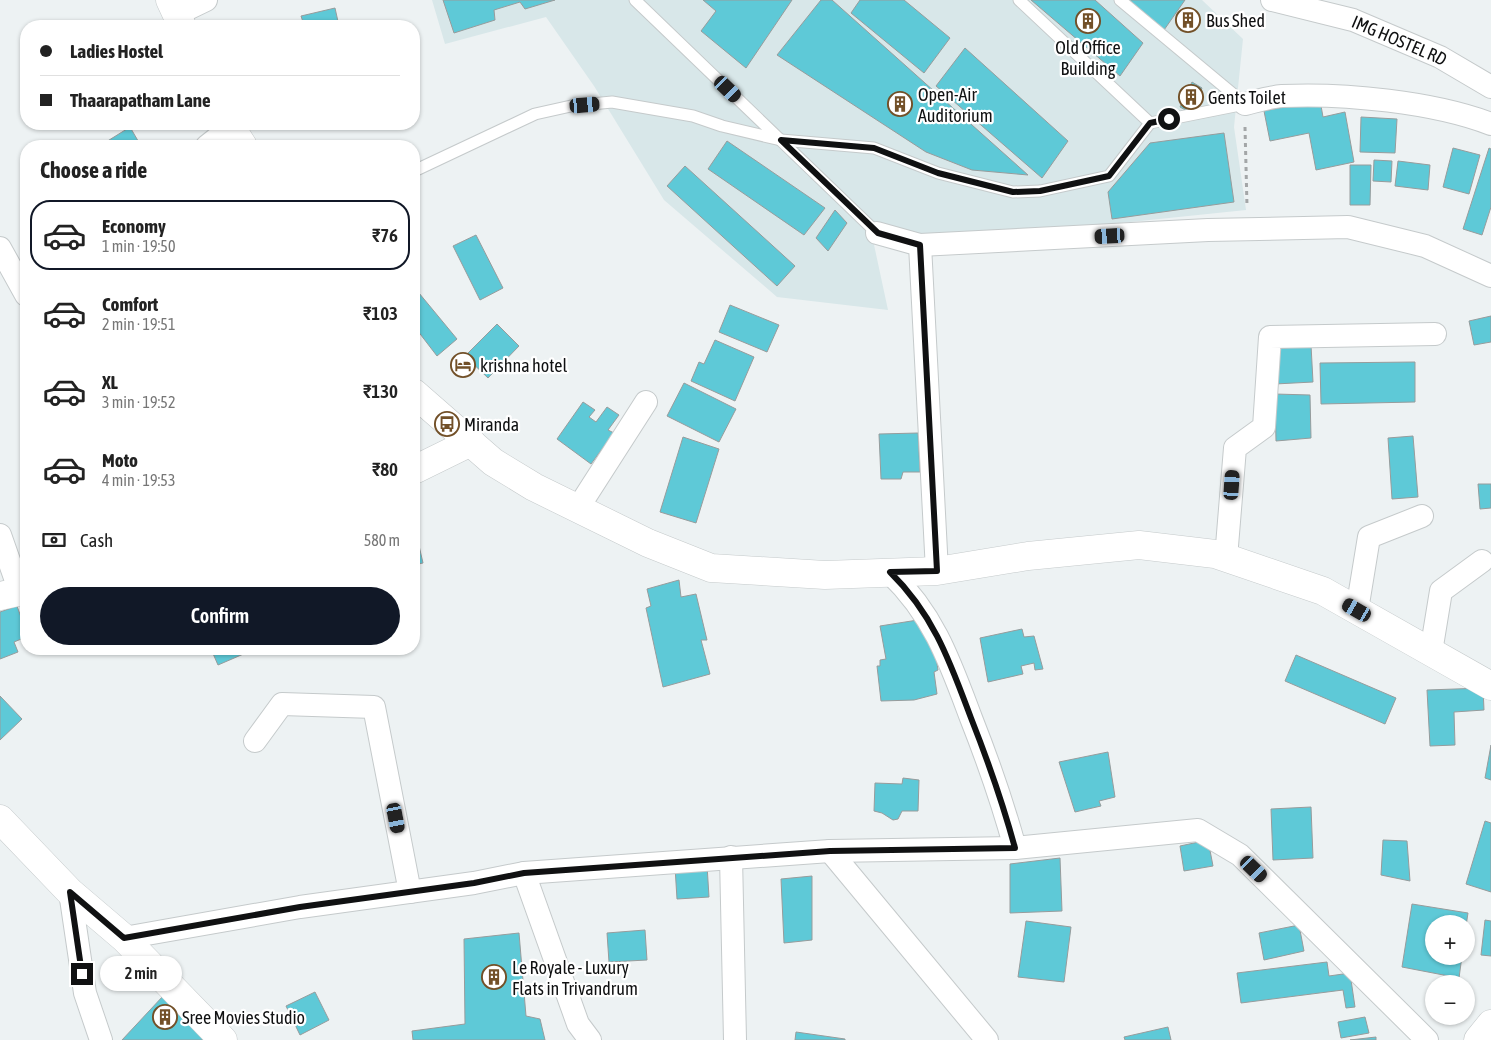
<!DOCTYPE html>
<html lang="en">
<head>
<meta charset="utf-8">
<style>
	:root { --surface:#fff; --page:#f2f2f2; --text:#222; --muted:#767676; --line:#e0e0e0; --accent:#111827 }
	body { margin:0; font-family:"Asap Condensed",sans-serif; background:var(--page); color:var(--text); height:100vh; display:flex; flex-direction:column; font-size:19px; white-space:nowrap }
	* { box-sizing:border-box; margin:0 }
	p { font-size:16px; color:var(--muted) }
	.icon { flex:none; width:28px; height:28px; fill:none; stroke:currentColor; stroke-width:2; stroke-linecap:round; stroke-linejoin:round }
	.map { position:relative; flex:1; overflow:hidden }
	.panel { position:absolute; left:20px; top:140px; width:400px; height:515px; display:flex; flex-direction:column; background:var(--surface); border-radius:20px; box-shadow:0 1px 4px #0004 }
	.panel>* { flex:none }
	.banner { position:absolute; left:20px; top:20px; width:400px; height:110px; border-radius:20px; box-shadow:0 1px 4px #0004; display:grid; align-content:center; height:110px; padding:0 20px; background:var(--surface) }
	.fabs { position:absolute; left:1425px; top:915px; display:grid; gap:10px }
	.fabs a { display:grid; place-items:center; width:50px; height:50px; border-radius:50%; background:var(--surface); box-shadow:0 1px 4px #0004; font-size:25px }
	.end { position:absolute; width:22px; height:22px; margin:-11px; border:6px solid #101112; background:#fff; box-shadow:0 0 0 2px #fff }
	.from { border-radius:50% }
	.bubble { position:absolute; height:35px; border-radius:18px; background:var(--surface); box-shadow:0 1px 4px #0004; font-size:16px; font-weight:600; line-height:35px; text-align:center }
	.car { position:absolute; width:15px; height:30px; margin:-15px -8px; border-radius:6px; box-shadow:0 0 4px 1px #0007; background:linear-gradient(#222 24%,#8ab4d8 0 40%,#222 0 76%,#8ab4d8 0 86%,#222 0) }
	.banner b { display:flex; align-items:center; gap:18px; height:48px; font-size:19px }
	.banner b+b { border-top:1px solid var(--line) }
	.banner i { width:12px; height:12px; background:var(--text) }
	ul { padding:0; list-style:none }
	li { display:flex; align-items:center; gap:15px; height:70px; margin:0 10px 8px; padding:0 10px; border:2px solid transparent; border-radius:20px }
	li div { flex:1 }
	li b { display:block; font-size:19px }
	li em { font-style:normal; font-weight:600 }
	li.active { border-color:var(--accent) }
	li>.icon { width:45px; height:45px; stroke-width:1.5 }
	h2 { padding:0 20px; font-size:22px; line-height:60px }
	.pay { display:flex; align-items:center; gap:12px; height:55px; padding:0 20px; font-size:19px }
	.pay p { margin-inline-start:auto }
	.button { display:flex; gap:10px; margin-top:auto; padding:10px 20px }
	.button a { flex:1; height:58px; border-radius:30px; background:var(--accent); color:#fff; font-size:20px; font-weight:600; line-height:58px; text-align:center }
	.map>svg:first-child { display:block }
</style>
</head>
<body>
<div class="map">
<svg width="1491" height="1040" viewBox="0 0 1491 1040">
	<rect width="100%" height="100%" fill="#edf2f3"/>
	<polygon fill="#d8e7e9" points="432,0 1202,0 1243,39 1234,127 1246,210 1053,230 873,240 888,310 777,297 664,200 594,86 546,17 445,44"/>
	<g fill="#5ec9d7" stroke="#979c9c">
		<polygon points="443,0 555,0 525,9 520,2 494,10 495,20 454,33"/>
		<polygon points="703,0 792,0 746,68 701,31 716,11"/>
		<polygon points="821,0 832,0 1028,175 972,170 926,152 777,55"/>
		<polygon points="860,0 904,0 950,38 924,73 851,13"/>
		<polygon points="1031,0 1095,0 1143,43 1120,76"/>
		<polygon points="1129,0 1185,0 1164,30"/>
		<polygon points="335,8 339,26 291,26 303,22 301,16"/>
		<polygon points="1188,9 1197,16 1188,31 1180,24"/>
		<polygon points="965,48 1068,141 1042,178 936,86"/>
		<polygon points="1192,82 1202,88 1191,113 1180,107"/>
		<polygon points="1320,100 1323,117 1345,112 1354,162 1316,170 1309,133 1270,141 1264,111"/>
		<polygon points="1361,117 1397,119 1395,153 1360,152"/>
		<polygon points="130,127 141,146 108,146 106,142"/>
		<polygon points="1224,133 1234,202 1112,219 1108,192 1150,143"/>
		<polygon points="727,141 825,208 804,235 708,169"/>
		<polygon points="1453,148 1480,155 1469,194 1443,187"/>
		<polygon points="1489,148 1491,149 1491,207 1482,235 1463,229"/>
		<polygon points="1374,160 1392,161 1391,182 1373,181"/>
		<polygon points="1398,161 1430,165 1428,190 1395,186"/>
		<polygon points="1350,165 1371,165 1370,205 1350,205"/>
		<polygon points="685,166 795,266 777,286 667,186"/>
		<polygon points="835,210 847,223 828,251 816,238"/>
		<polygon points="476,235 503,288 480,300 453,246"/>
		<polygon points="414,287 457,339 437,356 414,326"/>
		<polygon points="730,305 779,325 767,352 719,332"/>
		<polygon points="1491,316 1491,342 1474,345 1469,321"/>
		<polygon points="497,324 519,346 488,378 465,356"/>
		<polygon points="715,340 754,357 735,401 691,381 699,362 704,364"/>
		<polygon points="1311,345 1313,382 1275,384 1275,349"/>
		<polygon points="1415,362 1415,402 1321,404 1320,363"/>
		<polygon points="684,383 736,409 719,442 667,416"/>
		<polygon points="1275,394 1310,395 1311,438 1276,441"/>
		<polygon points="583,402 595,410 589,417 596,422 607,407 619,415 608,430 614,433 591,464 557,439"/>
		<polygon points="918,433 920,472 903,472 901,479 881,479 879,434"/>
		<polygon points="1413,436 1418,497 1392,499 1388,438"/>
		<polygon points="683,437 719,449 696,523 660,512"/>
		<polygon points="1478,484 1491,484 1491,508 1480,509"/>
		<polygon points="414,524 423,563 414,565"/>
		<polygon points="679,580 681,597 696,594 707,640 701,640 710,674 663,687 646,608 651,606 647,589"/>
		<polygon points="17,606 26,631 26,637 14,642 18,652 0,659 0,612"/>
		<polygon points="924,619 933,637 938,670 934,672 937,694 914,700 881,701 877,666 880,666 880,660 886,659 880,626"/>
		<polygon points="1022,629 1024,637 1034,636 1043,669 1035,670 1034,663 1021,666 1023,674 988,682 980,638"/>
		<polygon points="211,649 255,649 218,665"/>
		<polygon points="1296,655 1396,698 1385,724 1285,681"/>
		<polygon points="1483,688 1484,710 1454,712 1455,745 1430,746 1427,690"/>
		<polygon points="0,696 22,719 0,740"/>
		<polygon points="1491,745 1491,780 1485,778"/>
		<polygon points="1108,752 1115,797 1099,801 1101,806 1075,812 1059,762"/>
		<polygon points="903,778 919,780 918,811 902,811 898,819 893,820 882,813 874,811 875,783 902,784"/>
		<polygon points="1311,807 1313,858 1273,860 1271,809"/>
		<polygon points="1485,821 1491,823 1491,892 1466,884"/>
		<polygon points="1208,840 1213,866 1184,871 1180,846"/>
		<polygon points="1383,840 1407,841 1410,881 1381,875"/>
		<polygon points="1060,858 1062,911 1010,913 1010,864"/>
		<polygon points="707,865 709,897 677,899 675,867"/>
		<polygon points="812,876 812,940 784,943 781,879"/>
		<polygon points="1412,904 1468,913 1466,926 1466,924 1434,924 1434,956 1462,956 1459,978 1402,967"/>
		<polygon points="1485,920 1491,921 1491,956 1481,955"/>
		<polygon points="1026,921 1071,927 1064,982 1018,977"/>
		<polygon points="1299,925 1304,951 1264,960 1259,933"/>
		<polygon points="645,930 647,960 609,962 607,933"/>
		<polygon points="519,933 526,1016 540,1019 545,1040 413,1040 412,1031 465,1024 464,939"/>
		<polygon points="1327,962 1329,976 1350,973 1355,1007 1346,1008 1343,990 1241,1003 1237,973"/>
		<polygon points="315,992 329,1020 300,1035 286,1006"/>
		<polygon points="164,995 210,1040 122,1040"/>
		<polygon points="1365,1017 1369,1033 1341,1038 1338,1022"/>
		<polygon points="1168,1027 1171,1040 1125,1040 1124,1037"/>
		<polygon points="796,1032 845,1039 845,1040 795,1040"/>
		<polygon points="1376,1037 1376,1040 1350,1040"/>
	</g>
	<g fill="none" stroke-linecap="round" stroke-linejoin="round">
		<defs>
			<g id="lane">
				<polyline points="635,0 877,233"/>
				<polyline points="1019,0 1150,123"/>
				<polyline points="1120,0 1245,104"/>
				<polyline points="414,171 535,114 571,106 612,102 693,116 722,126 781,140 874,148 938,173 1013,192 1040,191 1109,176 1150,123 1245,104"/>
			</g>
			<g id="street">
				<path id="s1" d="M1272 0 1353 20 1440 57 1491 87"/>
				<polyline points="177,14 206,0"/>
				<path d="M1245 104C1257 101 1270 97 1282 96 1344 93 1434 102 1491 124"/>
				<polyline points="207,146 231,127"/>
				<polyline points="877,233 920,245 937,571"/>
				<polyline points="920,245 1208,230 1348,227 1425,246 1491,276"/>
				<polyline points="0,248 26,295"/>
				<polyline points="578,508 646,402"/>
				<polyline points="0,535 20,592"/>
				<polyline points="1226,558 1235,448 1264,427 1270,337 1435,334"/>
				<path d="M890 573C934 615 950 662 971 718 988 761 1003 804 1015 848"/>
				<polyline points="1357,610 1369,537 1422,516"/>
				<polyline points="1431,652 1441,591 1482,561"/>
				<polyline points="255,741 282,704 374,707 410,892"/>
				<polyline points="830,851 987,1040"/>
				<polyline points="731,857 735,1040"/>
				<polyline points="524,873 578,1024 590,1040"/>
				<polyline points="70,892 85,993 101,1040"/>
				<polyline points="124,938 300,907 474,883 524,873 830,851 1015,848 1198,830 1240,855 1427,1040"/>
			</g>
			<g id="secondary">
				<polyline points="170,0 182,26"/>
				<polyline points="229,124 243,146"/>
				<polyline points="414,393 493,462 534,487 648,543 711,568 825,575 937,571 1028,556 1139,545 1215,554 1323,591 1491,686"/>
				<polyline points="414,470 471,442"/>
				<polyline points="0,596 26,590"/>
				<polyline points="0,819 70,892 124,938 223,1040"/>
				<polyline points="1478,1040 1491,1024"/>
			</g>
		</defs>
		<use href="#lane" stroke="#c5cacb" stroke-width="13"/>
		<use href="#street" stroke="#c5cacb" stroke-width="24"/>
		<use href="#secondary" stroke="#c5cacb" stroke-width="29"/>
		<polyline stroke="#a3a6a7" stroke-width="3" stroke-dasharray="4 4" stroke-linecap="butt" points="1245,127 1247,206"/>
		<use href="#lane" stroke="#fff" stroke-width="11"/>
		<use href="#street" stroke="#fff" stroke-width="22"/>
		<use href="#secondary" stroke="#fff" stroke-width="28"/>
	</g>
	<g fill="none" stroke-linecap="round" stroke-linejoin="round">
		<path stroke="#101112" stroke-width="6" d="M82 974 70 892 124 938 300 907 474 883 524 873 830 851 1015 848C1003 804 988 761 971 718 950 662 934 615 890 572L937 571 920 245 878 233 781 140 874 148 938 173 1013 192 1040 191 1109 176 1150 123 1169 119"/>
	</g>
	<defs>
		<symbol id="building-ring" viewBox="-11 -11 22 22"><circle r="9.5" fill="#fff" stroke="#725028" stroke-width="1.5"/><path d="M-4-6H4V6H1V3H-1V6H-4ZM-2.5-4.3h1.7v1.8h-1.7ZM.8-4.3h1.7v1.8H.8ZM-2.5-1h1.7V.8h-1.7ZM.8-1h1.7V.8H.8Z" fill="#725028"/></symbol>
		<symbol id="hotel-ring" viewBox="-11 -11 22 22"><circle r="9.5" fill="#fff" stroke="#725028" stroke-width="1.5"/><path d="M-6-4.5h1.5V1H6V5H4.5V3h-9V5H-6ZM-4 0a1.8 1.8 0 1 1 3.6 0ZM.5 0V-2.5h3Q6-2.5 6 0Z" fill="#725028"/></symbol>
		<symbol id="bus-ring" viewBox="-11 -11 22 22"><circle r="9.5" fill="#fff" stroke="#725028" stroke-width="1.5"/><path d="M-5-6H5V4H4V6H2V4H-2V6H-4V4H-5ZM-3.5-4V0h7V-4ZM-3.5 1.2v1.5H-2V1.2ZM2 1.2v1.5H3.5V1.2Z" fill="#725028"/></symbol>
	</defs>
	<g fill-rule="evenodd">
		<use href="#building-ring" x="1174" y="6" width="28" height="28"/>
		<use href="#building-ring" x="1074" y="7" width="28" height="28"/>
		<use href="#building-ring" x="1177" y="83" width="28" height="28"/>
		<use href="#building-ring" x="886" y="90" width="28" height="28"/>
		<use href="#hotel-ring" x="449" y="351" width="28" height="28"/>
		<use href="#bus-ring" x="433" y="410" width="28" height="28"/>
		<use href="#building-ring" x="480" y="963" width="28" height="28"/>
		<use href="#building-ring" x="151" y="1003" width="28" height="28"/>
	</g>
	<g text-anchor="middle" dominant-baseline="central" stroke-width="4.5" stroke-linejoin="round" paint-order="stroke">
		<g font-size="18" fill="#101112" stroke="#fff" text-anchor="start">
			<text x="1206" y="20">Bus Shed</text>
			<text x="1088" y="47" text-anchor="middle">Old Office<tspan x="1088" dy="21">Building</tspan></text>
			<text x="918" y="94">Open-Air<tspan x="918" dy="21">Auditorium</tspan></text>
			<text x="1208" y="97">Gents Toilet</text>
			<text x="480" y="365">krishna hotel</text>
			<text x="464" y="424">Miranda</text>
			<text x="512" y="967">Le Royale - Luxury<tspan x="512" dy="21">Flats in Trivandrum</tspan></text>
			<text x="182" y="1017">Sree Movies Studio</text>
		</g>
		<g font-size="18" fill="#101112" stroke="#fff">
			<text stroke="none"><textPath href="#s1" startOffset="134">IMG HOSTEL RD</textPath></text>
		</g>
	</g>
</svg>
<div class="fabs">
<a>+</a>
<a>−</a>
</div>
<i class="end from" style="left:1169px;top:119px"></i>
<i class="end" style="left:82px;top:974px"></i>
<div class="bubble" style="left:100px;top:956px;width:82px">2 min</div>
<i class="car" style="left:728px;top:89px;rotate:134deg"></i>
<i class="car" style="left:585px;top:105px;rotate:85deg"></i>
<i class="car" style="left:1110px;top:236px;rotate:267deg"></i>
<i class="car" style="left:1232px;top:485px;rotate:4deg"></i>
<i class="car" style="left:1357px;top:610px;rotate:300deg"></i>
<i class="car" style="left:396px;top:818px;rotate:169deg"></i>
<i class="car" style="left:1254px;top:869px;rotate:134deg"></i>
<div class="banner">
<b><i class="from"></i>Ladies Hostel</b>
<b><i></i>Thaarapatham Lane</b>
</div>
<section class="panel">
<h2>Choose a ride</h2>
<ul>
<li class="active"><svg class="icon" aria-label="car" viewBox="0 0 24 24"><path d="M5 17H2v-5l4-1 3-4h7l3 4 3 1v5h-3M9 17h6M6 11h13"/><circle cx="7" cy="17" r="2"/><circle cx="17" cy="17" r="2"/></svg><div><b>Economy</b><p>1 min · 19:50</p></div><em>₹76</em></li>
<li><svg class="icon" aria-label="car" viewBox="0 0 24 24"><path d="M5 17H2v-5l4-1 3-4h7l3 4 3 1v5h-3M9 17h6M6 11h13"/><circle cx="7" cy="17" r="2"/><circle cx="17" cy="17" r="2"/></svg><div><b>Comfort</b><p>2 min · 19:51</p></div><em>₹103</em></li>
<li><svg class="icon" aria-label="car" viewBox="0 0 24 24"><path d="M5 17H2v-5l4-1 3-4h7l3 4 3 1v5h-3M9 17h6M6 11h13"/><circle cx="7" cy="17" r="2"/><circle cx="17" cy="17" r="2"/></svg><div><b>XL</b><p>3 min · 19:52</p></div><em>₹130</em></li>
<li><svg class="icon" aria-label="car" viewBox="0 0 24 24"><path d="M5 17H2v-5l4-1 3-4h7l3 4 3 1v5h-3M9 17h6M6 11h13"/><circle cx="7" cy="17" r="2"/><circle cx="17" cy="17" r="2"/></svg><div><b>Moto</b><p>4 min · 19:53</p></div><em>₹80</em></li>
</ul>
<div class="pay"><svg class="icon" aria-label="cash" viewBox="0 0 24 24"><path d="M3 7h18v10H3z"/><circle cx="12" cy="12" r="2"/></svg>Cash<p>580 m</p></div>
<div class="button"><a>Confirm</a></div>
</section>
</div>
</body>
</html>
